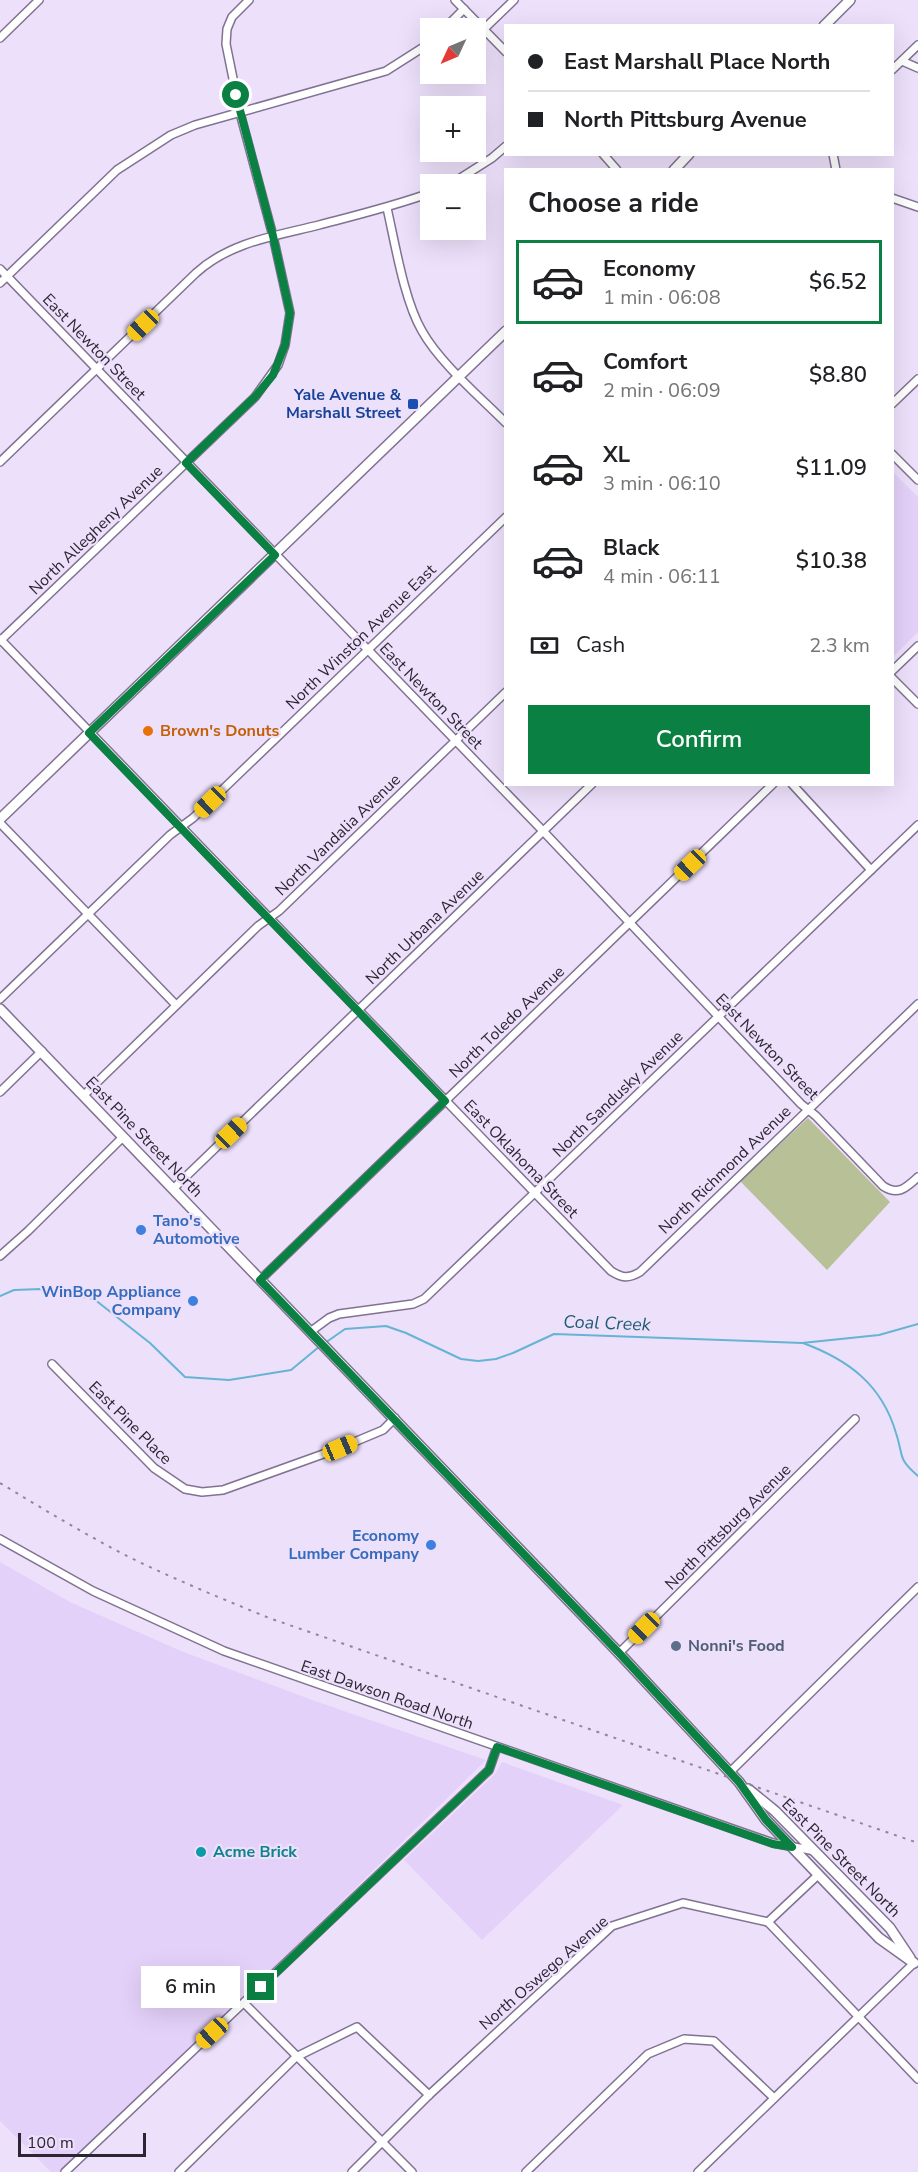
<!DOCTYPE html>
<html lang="en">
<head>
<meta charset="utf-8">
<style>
	:root { --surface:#fff; --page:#f2f2f2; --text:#202124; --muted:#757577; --line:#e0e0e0; --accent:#0b8043 }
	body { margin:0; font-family:"Nunito Sans",sans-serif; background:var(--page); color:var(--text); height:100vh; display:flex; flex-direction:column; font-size:22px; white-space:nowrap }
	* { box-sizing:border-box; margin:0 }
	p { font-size:20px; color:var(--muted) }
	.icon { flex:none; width:33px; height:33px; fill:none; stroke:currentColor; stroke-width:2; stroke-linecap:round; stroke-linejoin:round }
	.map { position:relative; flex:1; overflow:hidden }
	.drawer { position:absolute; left:504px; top:168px; width:390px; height:618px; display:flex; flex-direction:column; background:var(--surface); border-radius:0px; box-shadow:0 6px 24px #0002 }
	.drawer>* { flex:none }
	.hud { position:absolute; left:504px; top:24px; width:390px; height:132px; border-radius:0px; box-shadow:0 6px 24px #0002; display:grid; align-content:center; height:132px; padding:0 24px; background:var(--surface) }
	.needle { width:39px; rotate:226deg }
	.controls { position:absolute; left:420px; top:18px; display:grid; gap:12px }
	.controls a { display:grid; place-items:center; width:66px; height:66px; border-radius:0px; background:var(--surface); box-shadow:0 6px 24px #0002; font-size:30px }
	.scale { position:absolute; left:18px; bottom:15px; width:128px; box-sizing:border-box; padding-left:6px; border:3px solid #2c2633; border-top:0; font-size:16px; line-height:21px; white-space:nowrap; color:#2c2633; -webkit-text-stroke:4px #ede0fb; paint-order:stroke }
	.end { position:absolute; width:27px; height:27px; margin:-14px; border:8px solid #0b8043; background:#fff; box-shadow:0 0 0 3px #fff }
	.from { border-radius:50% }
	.bubble { position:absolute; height:42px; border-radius:0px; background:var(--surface); box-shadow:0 6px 24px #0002; font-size:20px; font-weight:600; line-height:42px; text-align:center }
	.car { position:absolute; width:18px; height:36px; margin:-18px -9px; border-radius:8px; box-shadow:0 0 4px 2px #0007; background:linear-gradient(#f5c518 24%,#345 0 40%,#f5c518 0 76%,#345 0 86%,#f5c518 0) }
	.hud b { display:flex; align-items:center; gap:21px; height:57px; font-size:22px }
	.hud b+b { border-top:2px solid var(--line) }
	.hud i { width:15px; height:15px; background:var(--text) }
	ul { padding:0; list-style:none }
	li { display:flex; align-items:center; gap:18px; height:84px; margin:0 12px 9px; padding:0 12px; border:3px solid transparent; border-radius:0px }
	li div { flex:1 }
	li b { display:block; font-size:22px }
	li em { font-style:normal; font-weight:600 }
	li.current { border-color:var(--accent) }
	li>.icon { width:54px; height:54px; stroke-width:1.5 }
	h2 { padding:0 24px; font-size:27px; line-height:72px }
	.pay { display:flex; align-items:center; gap:15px; height:66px; padding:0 24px; font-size:22px }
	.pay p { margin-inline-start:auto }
	.action { display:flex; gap:12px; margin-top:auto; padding:12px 24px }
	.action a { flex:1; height:69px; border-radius:0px; background:var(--accent); color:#fff; font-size:24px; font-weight:600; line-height:69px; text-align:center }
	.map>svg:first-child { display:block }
</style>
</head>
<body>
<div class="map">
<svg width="918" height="2172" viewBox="0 0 918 2172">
	<rect width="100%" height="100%" fill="#ede0fb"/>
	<g fill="#e4d1fa">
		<polygon points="892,471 918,497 918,632 893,657"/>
		<polygon points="0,1562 70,1602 181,1651 315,1701 486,1760 288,1954 59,2172 51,2172 0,2121"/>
		<polygon points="502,1762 623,1805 482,1940 404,1860 495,1774"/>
	</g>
	<polygon fill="#b7c096" points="808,1118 890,1202 827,1270 740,1181"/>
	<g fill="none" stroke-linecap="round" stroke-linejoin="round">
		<g stroke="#65b4d3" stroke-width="2">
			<polyline points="0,1296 14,1290 41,1289 94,1299 150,1343 185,1377 229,1380 291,1370 320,1346"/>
			<polyline points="325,1343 345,1329 386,1326 406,1333 461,1359 478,1361 496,1359 513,1353 554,1334 802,1343 879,1335 918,1324"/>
			<path d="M803 1343C849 1360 882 1385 896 1433 904 1457 897 1458 918 1476"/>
		</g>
		<defs>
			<g id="street">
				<polyline points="455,0 506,52"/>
				<polyline points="445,28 464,9"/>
				<polyline points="484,29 514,0"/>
				<polyline points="0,38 39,0"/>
				<polyline points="902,61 918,68"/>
				<polyline points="892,70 918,45"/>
				<polyline points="603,154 617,170"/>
				<polyline points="833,154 836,170"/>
				<polyline points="451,184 492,158 506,146"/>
				<polyline points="892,198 918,207"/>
				<path d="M387 208C395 243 404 300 422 331 440 363 479 396 506 423"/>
				<path d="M0 269 543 831 801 1104 816 1116 883 1186C898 1196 906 1188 918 1177"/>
				<polyline points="0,283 117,170 171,135 195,125 386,71 430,43"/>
				<polyline points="892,404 918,379"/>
				<polyline points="892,454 918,480"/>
				<path d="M0 462 196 273C230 242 275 236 319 225 357 215 394 206 430 193"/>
				<path d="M0 639 535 1193 611 1271C622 1278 628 1279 640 1272L918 1004"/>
				<polyline points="0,641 255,397 278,365 285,345 290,313 273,236 240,113 226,44 227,29 232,17 249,0"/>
				<polyline points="892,671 918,646"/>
				<polyline points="892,678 918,704"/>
				<polyline points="792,784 871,870"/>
				<polyline points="0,823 176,1005"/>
				<polyline points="0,999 170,835 193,818 506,517"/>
				<polyline points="0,1092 42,1051"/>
				<polyline points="84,1095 258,926 279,911 506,692"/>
				<polyline points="173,1189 592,784"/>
				<polyline points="0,1256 28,1231 123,1137"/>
				<polyline points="260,1280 773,784"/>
				<polyline points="310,1332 329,1318 339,1314 413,1304 424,1299 918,825"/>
				<polyline points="52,1364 154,1468 185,1489 202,1492 223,1490 340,1448 383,1430 395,1418"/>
				<polyline points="0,1539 93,1591 224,1651 773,1843 815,1851"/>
				<polyline points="619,1653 855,1419"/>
				<polyline points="730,1772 918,1587"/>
				<polyline points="768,1922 918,2079"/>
				<polyline points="768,1922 818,1875"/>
				<polyline points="244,2003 412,2172"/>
				<polyline points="65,2172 489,1770 497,1747"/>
				<polyline points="179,2172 296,2057 357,2027 429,2095"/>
				<polyline points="352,2172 429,2095 612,1926 683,1903 768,1922"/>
				<polyline points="526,2172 648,2054 684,2039 714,2041 774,2098"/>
				<polyline points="698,2172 914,1963"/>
			</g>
			<g id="secondary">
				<polyline points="824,26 850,0"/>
				<polyline points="674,170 689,154"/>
				<polyline points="0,819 506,331"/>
				<polyline points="0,1009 619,1653 739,1782 766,1820 879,1938 914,1963"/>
				<polyline points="748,1789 775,1811 890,1928 910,1958"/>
			</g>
		</defs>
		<use href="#street" stroke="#817291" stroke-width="10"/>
		<use href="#secondary" stroke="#817291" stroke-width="12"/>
		<use href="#street" stroke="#fff" stroke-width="7"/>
		<use href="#secondary" stroke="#fff" stroke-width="9"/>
		<path stroke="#91879b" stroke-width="2" stroke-dasharray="3 6" stroke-linecap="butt" d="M0 1483C43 1509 86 1535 131 1558 176 1580 223 1599 269 1618L918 1843"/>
	</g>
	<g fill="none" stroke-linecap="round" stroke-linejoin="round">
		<polyline stroke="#0b8043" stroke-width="8" points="236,95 273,236 290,313 285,345 273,375 255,397 186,463 275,555 89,733 445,1101 260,1280 619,1653 739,1782 766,1820 792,1847 773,1844 497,1747 489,1770 261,1987"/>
	</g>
	<rect fill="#1a4fb4" stroke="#ede0fb" stroke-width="2" x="407" y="398" width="12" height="12" rx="3"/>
	<circle fill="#e8710a" stroke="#ede0fb" stroke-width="2" cx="148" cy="731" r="6"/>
	<g fill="#3f7fe0" stroke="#ede0fb" stroke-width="2">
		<circle cx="141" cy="1230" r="6"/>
		<circle cx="193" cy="1301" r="6"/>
		<circle cx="431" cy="1545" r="6"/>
	</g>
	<circle fill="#5c6f8a" stroke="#ede0fb" stroke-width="2" cx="676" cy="1646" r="6"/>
	<circle fill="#0f9aa8" stroke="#ede0fb" stroke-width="2" cx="201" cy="1852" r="6"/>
	<g text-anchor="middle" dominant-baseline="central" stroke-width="4.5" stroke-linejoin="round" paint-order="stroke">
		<g font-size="16" fill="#2c2633" stroke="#ede0fb">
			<text transform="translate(94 347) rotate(46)">East Newton Street</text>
			<text transform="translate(96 530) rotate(-44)">North Allegheny Avenue</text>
			<text transform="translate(361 637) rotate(-44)">North Winston Avenue East</text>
			<text transform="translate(431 696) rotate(46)">East Newton Street</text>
			<text transform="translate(338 835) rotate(-44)">North Vandalia Avenue</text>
			<text transform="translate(425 927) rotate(-44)">North Urbana Avenue</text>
			<text transform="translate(507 1022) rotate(-44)">North Toledo Avenue</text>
			<text transform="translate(767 1047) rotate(46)">East Newton Street</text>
			<text transform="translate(618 1094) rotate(-44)">North Sandusky Avenue</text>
			<text transform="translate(144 1137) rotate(46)">East Pine Street North</text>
			<text transform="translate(521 1159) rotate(46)">East Oklahoma Street</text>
			<text transform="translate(725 1170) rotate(-44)">North Richmond Avenue</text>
			<text transform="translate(130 1423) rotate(45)">East Pine Place</text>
			<text transform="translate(728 1527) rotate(-45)">North Pittsburg Avenue</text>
			<text transform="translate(387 1695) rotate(19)">East Dawson Road North</text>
			<text transform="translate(841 1858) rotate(45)">East Pine Street North</text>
			<text transform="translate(544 1973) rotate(-41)">North Oswego Avenue</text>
		</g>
		<g font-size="16" font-weight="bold" fill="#164399" stroke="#ede0fb" text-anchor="end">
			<text x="401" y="395">Yale Avenue &amp;<tspan x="401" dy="18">Marshall Street</tspan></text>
		</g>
		<g font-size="16" font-weight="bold" fill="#c56008" stroke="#ede0fb" text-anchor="start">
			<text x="160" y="731">Brown's Donuts</text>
		</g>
		<g font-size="16" font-weight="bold" fill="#366cbe" stroke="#ede0fb" text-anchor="end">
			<text x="153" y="1221" text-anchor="start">Tano's<tspan x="153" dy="18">Automotive</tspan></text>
			<text x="181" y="1292">WinBop Appliance<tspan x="181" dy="18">Company</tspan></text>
			<text x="419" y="1536">Economy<tspan x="419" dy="18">Lumber Company</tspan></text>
		</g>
		<g font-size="16" font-weight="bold" fill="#4e5e75" stroke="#ede0fb" text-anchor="start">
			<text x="688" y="1646">Nonni's Food</text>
		</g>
		<g font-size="16" font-weight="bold" fill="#0d838f" stroke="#ede0fb" text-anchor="start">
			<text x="213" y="1852">Acme Brick</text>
		</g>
		<g font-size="18" font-style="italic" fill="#1f5d73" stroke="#ede0fb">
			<text transform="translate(607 1323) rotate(2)">Coal Creek</text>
		</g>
	</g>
</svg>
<div class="controls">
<a><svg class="needle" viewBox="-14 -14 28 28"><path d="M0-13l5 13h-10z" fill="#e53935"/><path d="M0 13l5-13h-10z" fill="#757577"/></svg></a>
<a>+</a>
<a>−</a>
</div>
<div class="scale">100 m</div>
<i class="end from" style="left:236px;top:95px"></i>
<i class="end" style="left:261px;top:1987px"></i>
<div class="bubble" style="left:141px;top:1966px;width:99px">6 min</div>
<i class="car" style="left:143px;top:325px;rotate:226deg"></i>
<i class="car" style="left:210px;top:802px;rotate:226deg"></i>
<i class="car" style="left:690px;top:865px;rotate:226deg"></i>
<i class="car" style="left:231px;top:1133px;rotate:46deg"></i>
<i class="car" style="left:340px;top:1448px;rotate:67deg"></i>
<i class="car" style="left:644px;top:1628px;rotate:225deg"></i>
<i class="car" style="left:212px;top:2033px;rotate:227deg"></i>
<div class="hud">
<b><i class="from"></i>East Marshall Place North</b>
<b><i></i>North Pittsburg Avenue</b>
</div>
<section class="drawer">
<h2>Choose a ride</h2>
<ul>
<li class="current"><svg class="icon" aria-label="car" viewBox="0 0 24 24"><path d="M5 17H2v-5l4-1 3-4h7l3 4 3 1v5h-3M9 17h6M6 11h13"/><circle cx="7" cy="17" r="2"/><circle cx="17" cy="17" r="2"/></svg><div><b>Economy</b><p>1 min · 06:08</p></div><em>$6.52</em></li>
<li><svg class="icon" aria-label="car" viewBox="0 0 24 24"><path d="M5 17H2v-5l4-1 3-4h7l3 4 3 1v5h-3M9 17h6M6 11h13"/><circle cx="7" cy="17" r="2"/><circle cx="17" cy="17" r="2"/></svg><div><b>Comfort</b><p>2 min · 06:09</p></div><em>$8.80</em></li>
<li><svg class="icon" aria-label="car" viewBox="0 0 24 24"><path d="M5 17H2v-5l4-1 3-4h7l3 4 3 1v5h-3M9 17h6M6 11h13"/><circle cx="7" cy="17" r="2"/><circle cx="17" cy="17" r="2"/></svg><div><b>XL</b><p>3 min · 06:10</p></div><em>$11.09</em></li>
<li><svg class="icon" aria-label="car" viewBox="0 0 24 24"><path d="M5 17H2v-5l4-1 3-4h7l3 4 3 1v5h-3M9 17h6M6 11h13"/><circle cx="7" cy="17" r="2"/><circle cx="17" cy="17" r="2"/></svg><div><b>Black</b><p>4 min · 06:11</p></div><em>$10.38</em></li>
</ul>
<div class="pay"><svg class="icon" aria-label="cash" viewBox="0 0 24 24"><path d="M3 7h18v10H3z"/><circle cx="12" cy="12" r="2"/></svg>Cash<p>2.3 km</p></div>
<div class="action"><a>Confirm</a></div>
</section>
</div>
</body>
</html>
